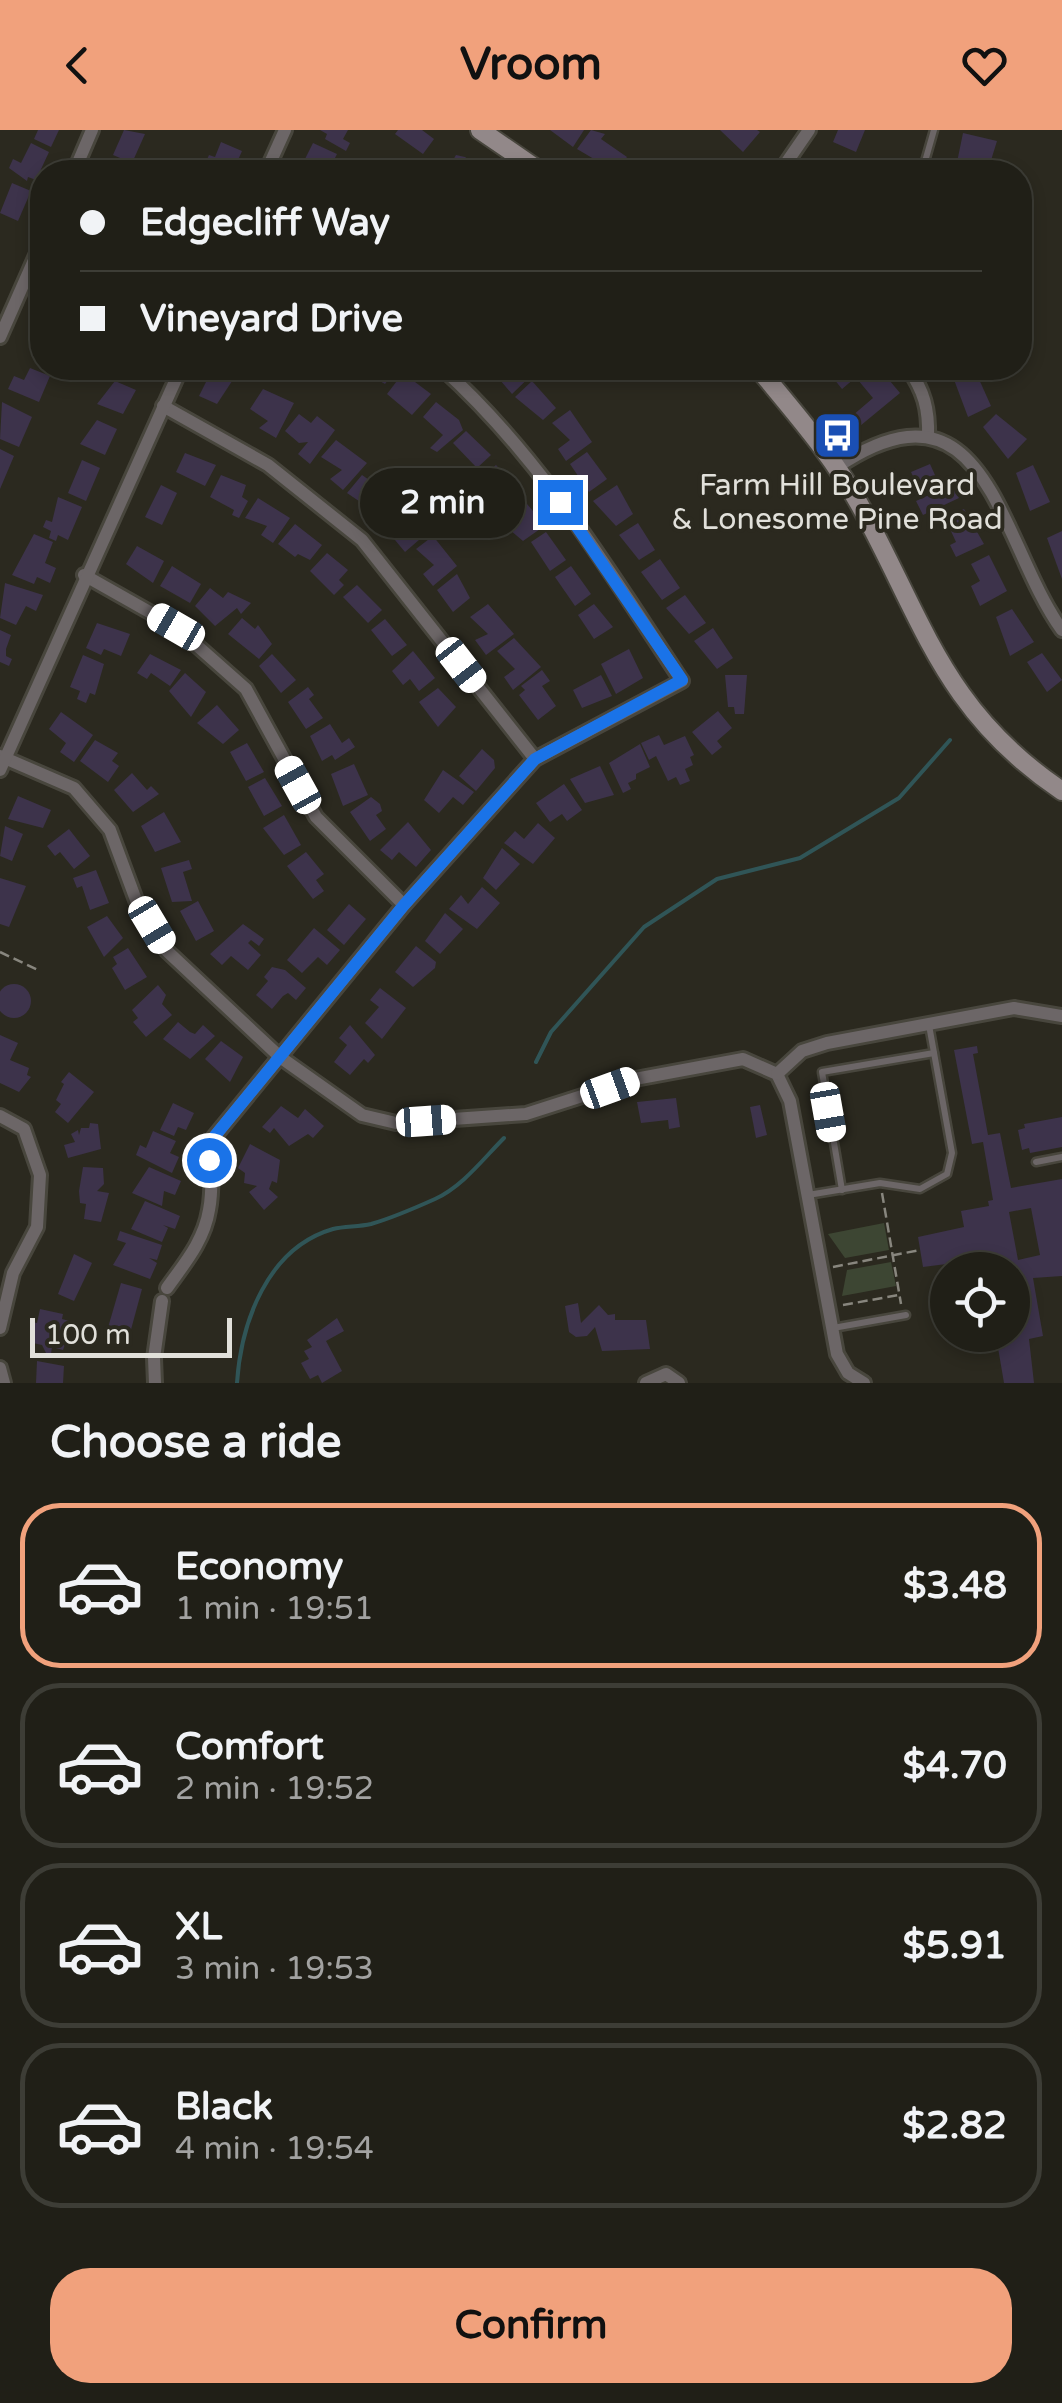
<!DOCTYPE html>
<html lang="en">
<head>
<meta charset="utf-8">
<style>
	:root { --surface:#201f17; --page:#282720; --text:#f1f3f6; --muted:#a2a2a1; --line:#3d3d36; --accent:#f1a17c }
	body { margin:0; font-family:"Varela Round",sans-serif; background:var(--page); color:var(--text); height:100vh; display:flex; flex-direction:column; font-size:38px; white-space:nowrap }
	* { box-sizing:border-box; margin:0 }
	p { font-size:32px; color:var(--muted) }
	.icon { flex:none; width:55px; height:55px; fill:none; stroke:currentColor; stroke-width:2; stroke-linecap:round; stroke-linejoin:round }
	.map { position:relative; height:1253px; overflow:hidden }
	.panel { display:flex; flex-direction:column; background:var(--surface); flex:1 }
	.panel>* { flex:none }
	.banner { position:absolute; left:30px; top:30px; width:1002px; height:220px; border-radius:40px; box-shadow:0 5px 15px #0003,0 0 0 2px var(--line); display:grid; align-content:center; height:220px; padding:0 50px; background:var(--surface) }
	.controls { position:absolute; left:930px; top:1122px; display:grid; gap:20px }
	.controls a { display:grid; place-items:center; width:100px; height:100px; border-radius:50%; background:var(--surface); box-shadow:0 5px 15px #0003,0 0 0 2px var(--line); font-size:50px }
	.scale { position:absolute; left:30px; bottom:25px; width:202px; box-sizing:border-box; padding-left:10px; border:5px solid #e1e0da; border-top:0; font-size:28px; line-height:35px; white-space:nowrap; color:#e1e0da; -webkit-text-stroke:8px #2b291f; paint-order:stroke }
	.end { position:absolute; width:45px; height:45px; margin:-22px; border:12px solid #1a73e8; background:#fff; box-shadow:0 0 0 5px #fff }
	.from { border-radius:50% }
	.bubble { position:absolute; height:70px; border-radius:35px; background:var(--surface); box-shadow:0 5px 15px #0003,0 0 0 2px var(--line); font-size:32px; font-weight:700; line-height:70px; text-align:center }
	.car { position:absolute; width:30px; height:60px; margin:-30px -15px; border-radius:12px; box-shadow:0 0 8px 2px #0007; background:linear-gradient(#fff 24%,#345 0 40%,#fff 0 76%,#345 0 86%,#fff 0) }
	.banner b { display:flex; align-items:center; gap:35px; height:95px; font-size:38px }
	.banner b+b { border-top:2px solid var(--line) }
	.banner i { width:25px; height:25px; background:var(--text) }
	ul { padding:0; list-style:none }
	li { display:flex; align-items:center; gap:30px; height:165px; margin:0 20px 15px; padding:0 30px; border:5px solid var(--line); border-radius:40px }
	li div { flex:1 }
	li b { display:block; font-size:38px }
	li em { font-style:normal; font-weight:700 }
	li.current { border-color:var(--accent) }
	li>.icon { width:90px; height:90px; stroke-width:1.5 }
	h2 { padding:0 50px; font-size:45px; line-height:120px }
	.primary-button { display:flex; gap:20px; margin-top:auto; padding:20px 50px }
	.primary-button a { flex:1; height:115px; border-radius:40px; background:var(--accent); color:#111; font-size:40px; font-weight:700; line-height:115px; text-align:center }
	header { display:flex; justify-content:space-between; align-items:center; height:130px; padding:0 50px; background:var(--accent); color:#111; font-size:45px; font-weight:700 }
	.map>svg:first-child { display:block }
</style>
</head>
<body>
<header><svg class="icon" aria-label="back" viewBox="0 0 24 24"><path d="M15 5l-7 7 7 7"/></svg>Vroom<svg class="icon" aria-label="heart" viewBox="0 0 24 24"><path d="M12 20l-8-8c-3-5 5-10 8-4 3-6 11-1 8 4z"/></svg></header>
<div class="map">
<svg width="1062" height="1253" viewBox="0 0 1062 1253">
	<rect width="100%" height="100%" fill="#2b291f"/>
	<g fill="#3d4633">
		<polygon points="884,1093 889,1120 845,1128 828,1104"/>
		<polygon points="891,1132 896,1156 842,1166 847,1140"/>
	</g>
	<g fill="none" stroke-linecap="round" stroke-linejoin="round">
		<g stroke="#305557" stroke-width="4">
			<polyline points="536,932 551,902 644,797 717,749 800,728 899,668 950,610"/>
			<path d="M237 1253C241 1193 267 1118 333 1099 345 1096 358 1097 371 1094 392 1088 415 1078 435 1069 463 1056 483 1029 504 1008"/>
		</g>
	</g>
	<g fill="#3d334b" fill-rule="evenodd">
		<polygon points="38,0 59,0 51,17 34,9"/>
		<polygon points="124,0 145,4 132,33 113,25"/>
		<polygon points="320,0 348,0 343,9 350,13 346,21 325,9 327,4"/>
		<polygon points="398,0 422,0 434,9 423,24 395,4"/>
		<polygon points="550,0 584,0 573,17"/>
		<polygon points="591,0 605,4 601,9 627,27 616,42 577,19"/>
		<polygon points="720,0 757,0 760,2 743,22"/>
		<polygon points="838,0 865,0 856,22 833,12"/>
		<polygon points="963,3 997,11 988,40 978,37 977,42 955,42"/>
		<polygon points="221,12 242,21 235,37 232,42 207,42 204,36 209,25 215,27"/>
		<polygon points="31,13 49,22 36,50 28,47 27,51 9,38 13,29 21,33"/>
		<polygon points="313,13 337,24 328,42 301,37"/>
		<polygon points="456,25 465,27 486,42 446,42"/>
		<polygon points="12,53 31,61 18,91 0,83"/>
		<polygon points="30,238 50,246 39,272 8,259 14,246 24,250"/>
		<polygon points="213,238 236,245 217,274 199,266"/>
		<polygon points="357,238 397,238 385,254"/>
		<polygon points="508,238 539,238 512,264 500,250 513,243"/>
		<polygon points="841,238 867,238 842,259 834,249 843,241"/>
		<polygon points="873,238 879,238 900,263 860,296 852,286 873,268 858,250"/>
		<polygon points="974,238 991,276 968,287 953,247"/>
		<polygon points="403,243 431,264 412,285 387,264"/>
		<polygon points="115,251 136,260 123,284 97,274"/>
		<polygon points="532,251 556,278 543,290 515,267"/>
		<polygon points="263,259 294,273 276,308 259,298 268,291 250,279"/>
		<polygon points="2,272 32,287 19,317 0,309"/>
		<polygon points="436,272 459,290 463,300 437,322 430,318 443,305 423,287"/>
		<polygon points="570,280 592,312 566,331 558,319 570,310 552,293"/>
		<polygon points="299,284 311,293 317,286 335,300 310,334 298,324 308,312 299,313 285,301"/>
		<polygon points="996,284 1027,309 1008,329 983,297"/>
		<polygon points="97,290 117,299 105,325 80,314"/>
		<polygon points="466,301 491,325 477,338 453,313"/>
		<polygon points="336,310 367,333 343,360 330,349 342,340 321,327"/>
		<polygon points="0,319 14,326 0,359"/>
		<polygon points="587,322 607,349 589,362 570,334"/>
		<polygon points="185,323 216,335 205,356 176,342"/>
		<polygon points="82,330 100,338 86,371 68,363"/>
		<polygon points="930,334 939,354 952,355 959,368 923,385 916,371 929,365 925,356 919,359 911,342"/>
		<polygon points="496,335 516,357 491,379 481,367 490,359 481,348"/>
		<polygon points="1033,335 1050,372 1030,381 1016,343"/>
		<polygon points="221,345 246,355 242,367 248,371 239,388 232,385 234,380 210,367"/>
		<polygon points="362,345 385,361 391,354 401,363 381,386 347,363"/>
		<polygon points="161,355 177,363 162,395 145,387"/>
		<polygon points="617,355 633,384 616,396 593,371"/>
		<polygon points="58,367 82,377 68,410 58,405 56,411 49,408 51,401 43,397 46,390 52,392"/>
		<polygon points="521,367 539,388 534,391 540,399 523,411 510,400 517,395 505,378"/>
		<polygon points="258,368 290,388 273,413 261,405 267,396 245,388"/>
		<polygon points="405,369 408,374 413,371 424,387 435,383 442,390 405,422 395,410 407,400 388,384"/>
		<polygon points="964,379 984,414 956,427 950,415 956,412 945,388"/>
		<polygon points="638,393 655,420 639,430 619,405"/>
		<polygon points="295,394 322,415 310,430 298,424 295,427 278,414"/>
		<polygon points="1062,401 1062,449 1047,408"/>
		<polygon points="546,402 566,430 550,441 531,412"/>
		<polygon points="34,404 53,412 45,433 56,438 50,453 37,447 34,454 12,445"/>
		<polygon points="433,406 457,436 433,456 423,444 434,435 416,419"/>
		<polygon points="137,416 164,431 153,453 126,434"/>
		<polygon points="327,423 348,440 339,450 344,455 334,465 310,441"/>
		<polygon points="989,425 1007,461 980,476 971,456 980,451 971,434"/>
		<polygon points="660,429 680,458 662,470 641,442"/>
		<polygon points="172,436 201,454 190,473 160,456"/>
		<polygon points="571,436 591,464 575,476 555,447"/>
		<polygon points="457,444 470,468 453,482 437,460"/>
		<polygon points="5,453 43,465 36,481 26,476 16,495 0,488"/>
		<polygon points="357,455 382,480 368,493 343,467"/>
		<polygon points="210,458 223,468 228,462 251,473 241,484 237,478 215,496 195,476"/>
		<polygon points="685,465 706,493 689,504 666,478"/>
		<polygon points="488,474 514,504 486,525 475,510 488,504 470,487"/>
		<polygon points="594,474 613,497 594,509 578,485"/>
		<polygon points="1012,479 1034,512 1010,526 996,487"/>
		<polygon points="242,488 255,499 258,495 272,514 259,529 228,504"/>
		<polygon points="385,489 407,515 392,526 371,500"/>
		<polygon points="97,493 130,504 121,526 104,519 101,525 86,518"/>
		<polygon points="713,498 733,528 717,539 694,511"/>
		<polygon points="0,500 11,505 6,519 6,526 12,529 9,536 0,532"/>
		<polygon points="514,508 541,537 513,560 504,547 515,539 497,521"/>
		<polygon points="629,519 643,548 616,564 601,534"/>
		<polygon points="413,521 435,548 419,561 410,549 403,555 392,541"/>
		<polygon points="1042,523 1062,550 1047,562 1027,532"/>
		<polygon points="150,524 181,540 170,556 151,543 147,549 137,543"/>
		<polygon points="272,524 296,550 281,563 259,536"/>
		<polygon points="83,525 104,534 95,565 90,563 86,573 77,569 80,561 70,557"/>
		<polygon points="542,540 550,551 542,556 556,576 538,590 519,565 525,560 521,556"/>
		<polygon points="185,543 206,562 191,587 169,561"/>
		<polygon points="601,545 612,566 582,578 573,560"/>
		<polygon points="725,545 747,545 744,584 735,584 734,577 728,577"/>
		<polygon points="308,557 314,565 309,569 323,588 306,599 288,572"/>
		<polygon points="438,558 456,577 438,597 419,572"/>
		<polygon points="217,575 239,600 223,614 197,593"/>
		<polygon points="718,581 732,598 717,611 722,617 712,625 692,602"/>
		<polygon points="61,582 93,605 74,632 60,622 66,613 49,599"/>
		<polygon points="330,594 342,613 349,608 355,617 335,630 332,625 322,631 310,606"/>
		<polygon points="659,605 664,615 685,606 694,625 690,627 693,635 685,639 690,651 680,655 676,647 668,651 656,626 649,630 641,613"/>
		<polygon points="95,610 118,623 112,631 119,636 108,652 80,631"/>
		<polygon points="247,613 264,642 246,651 230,622"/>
		<polygon points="640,614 650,637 636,644 636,649 628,653 631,659 623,663 609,633"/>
		<polygon points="482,619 494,630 495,638 476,661 459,646"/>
		<polygon points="354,634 368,665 343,676 331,644"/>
		<polygon points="600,636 614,665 585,673 570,649"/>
		<polygon points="443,640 474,662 463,675 453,667 439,683 424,670"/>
		<polygon points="132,643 147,660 151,656 159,664 133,682 114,660"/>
		<polygon points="265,648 282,676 264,686 248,657"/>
		<polygon points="564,654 582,680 567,691 562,684 550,692 536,673"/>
		<polygon points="18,666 51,680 43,698 8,689"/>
		<polygon points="371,667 380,674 382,681 376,685 386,699 370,711 350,682"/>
		<polygon points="164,682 181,712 155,722 141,696"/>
		<polygon points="284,685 301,715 284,725 263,698"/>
		<polygon points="408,692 431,720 416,737 399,722 392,730 380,720"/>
		<polygon points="538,693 555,708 533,734 504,713 515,701 524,709"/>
		<polygon points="5,696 23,704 12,731 0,726"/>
		<polygon points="69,699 90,726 74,739 60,722 55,726 47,716"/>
		<polygon points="502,718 520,734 496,760 483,748"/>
		<polygon points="306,722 324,744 316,750 324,761 313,769 287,736"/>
		<polygon points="189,730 192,739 183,742 192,771 172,772 161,738"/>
		<polygon points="96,740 109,773 90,780 82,756 77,758 73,748"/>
		<polygon points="0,748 26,756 9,797 0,794"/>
		<polygon points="482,757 500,773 477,799 449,779 461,765 468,774"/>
		<polygon points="198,771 214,801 196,811 180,781"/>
		<polygon points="349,774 366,789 344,815 327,800"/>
		<polygon points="445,783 463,799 440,824 425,811"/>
		<polygon points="107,786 123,808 104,827 87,797"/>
		<polygon points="243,794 264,809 259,816 251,810 248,813 261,825 248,840 231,826 222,835 210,824"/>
		<polygon points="314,798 340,820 327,835 318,827 302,843 287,830"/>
		<polygon points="416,816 436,832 435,838 413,857 395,842"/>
		<polygon points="128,818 147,847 125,860 112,838 117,834 113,827"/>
		<polygon points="272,837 285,840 306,858 296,870 288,863 283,866 272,879 256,865 268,851 264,847"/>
		<circle cx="14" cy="871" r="17"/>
		<polygon points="158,855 166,865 162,874 172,885 146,907 133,892 138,888 132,880"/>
		<polygon points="380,858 406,878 382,909 365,893 379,877 370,870"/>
		<polygon points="178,892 190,902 195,904 203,895 215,906 190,929 163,909"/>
		<polygon points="350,895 375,925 368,933 364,929 350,945 334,932 347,915 339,908"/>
		<polygon points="0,905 18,913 10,930 29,938 27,945 31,947 19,962 0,953"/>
		<polygon points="221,911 243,927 230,952 205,929"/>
		<path d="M977 916 978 923 973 924 988 1005 1000 1003 1011 1058 1062 1049V1146L1033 1148 1043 1206 1029 1209 1034 1253H1004L996 1206 1012 1205V1140H972L970 1131 923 1137 918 1107 964 1097 961 1081 989 1076 988 1071 993 1070 983 1012 972 1014 954 920ZM1031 1078 1040 1125 1018 1130 1009 1082Z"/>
		<polygon points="69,942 94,962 68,993 55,982 61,974 56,970 64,954 61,952"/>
		<polygon points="676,968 680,997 669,999 668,990 641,993 637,972"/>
		<polygon points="173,973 194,983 186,1000 178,997 174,1006 160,1000"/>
		<polygon points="760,975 767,1005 756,1008 750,977"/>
		<polygon points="281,976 298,988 305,979 324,996 313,1008 308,1004 289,1016 274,998 270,1003 262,997"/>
		<polygon points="1062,987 1062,1017 1030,1023 1029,1018 1022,1020 1018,1000 1025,998 1024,994"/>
		<polygon points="90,993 98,994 101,1019 68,1028 64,1015 75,1012 71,1004 78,1000 79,1005 81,998 89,998"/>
		<polygon points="153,1001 176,1011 170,1023 179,1027 172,1043 136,1025 140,1015 146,1018"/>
		<polygon points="250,1014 280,1030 277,1053 272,1051 269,1059 278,1067 264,1080 249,1062 257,1056 244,1053 245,1043 238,1038"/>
		<polygon points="83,1037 103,1038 104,1054 97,1061 109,1063 101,1092 84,1089 86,1074 80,1073 79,1061"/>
		<polygon points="149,1037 181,1051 175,1065 164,1061 162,1076 132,1063"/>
		<polygon points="145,1071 180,1086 175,1099 163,1095 168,1098 162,1112 131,1099"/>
		<polygon points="120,1101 162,1115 157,1130 149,1128 157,1133 150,1149 113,1135 126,1113 117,1110"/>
		<polygon points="74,1124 92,1133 74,1171 58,1164"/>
		<polygon points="121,1153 142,1159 129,1207 107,1201"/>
		<polygon points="578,1173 581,1193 599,1175 608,1185 615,1184 615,1190 646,1190 650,1219 602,1221 595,1197 587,1206 576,1207 569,1202 565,1176"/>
		<polygon points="40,1179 63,1184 62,1189 73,1192 63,1220 52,1217 51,1224 46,1223 42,1215 33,1213 32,1192 37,1193"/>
		<polygon points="337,1188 344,1201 326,1211 342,1241 322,1253 318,1245 310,1249 301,1233 309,1229 304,1221 312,1217 307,1210"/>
		<polygon points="37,1231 64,1236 63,1253 36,1253"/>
	</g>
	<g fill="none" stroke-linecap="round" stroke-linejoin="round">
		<defs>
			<g id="lane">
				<polyline points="922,42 934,0"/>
				<polyline points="1036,1032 1062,1027"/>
				<polyline points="842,1060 822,942 934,923"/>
				<polyline points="808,1065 880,1053 920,1059 947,1044 952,1023 929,895"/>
				<polyline points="833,1198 906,1185"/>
			</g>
			<g id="street">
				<polyline points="74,42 92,0"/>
				<polyline points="266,42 285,0"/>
				<polyline points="780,42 809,0"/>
				<polyline points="0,207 42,112"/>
				<path d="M908 238C924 261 929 279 928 307"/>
				<polyline points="163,276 268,335 362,410 535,629"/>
				<path d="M837 337C987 236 998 411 1062 500"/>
				<polyline points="84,445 176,497 246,559 316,687 404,775"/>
				<polyline points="0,626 74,658 110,700 136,770 167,821 280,927 362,985 396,993 526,984 635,949 743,929 777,944 790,971 837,1224 848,1243 864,1253"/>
				<polyline points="0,640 181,238"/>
				<polyline points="777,944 802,921 827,913 1014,878 1062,886"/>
				<polyline points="0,986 24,999 40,1045 37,1097 13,1143 0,1198"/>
				<path d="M167 1158C184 1134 204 1111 209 1080 214 1056 209 1032 214 1007L404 775 535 629 682 551C609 441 540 326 442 238"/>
				<polyline points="0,1238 4,1253"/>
				<polyline points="155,1253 154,1228 162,1171"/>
				<polyline points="646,1253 666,1244 679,1253"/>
			</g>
			<g id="secondary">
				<polyline points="480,0 541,42"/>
				<path d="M758 238C795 283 834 327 862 379 925 495 945 582 1062 661"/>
			</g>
		</defs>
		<use href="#lane" stroke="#48463d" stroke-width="11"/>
		<use href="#street" stroke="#48463d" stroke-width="18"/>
		<use href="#secondary" stroke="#48463d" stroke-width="22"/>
		<g stroke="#88867e" stroke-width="2.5" stroke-dasharray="10 5" stroke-linecap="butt">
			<polyline points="0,822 40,841"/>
			<polyline points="882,1063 901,1174"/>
			<polyline points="833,1137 920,1120"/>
			<polyline points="843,1175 899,1165"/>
		</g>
		<use href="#lane" stroke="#6c6667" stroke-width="6"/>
		<use href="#street" stroke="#6c6667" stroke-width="12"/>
		<use href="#secondary" stroke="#928889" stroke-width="18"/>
	</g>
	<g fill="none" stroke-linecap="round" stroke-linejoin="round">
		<polyline stroke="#1a73e8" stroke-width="12" points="209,1030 214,1007 404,775 535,629 682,550 560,372"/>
	</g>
	<defs>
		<symbol id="bus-square" viewBox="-11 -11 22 22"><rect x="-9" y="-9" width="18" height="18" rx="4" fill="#1a4fb4" stroke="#2b291f"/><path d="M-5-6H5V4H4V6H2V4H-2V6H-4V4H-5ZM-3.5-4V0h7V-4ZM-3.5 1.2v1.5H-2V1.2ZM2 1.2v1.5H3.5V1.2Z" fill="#fff"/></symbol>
	</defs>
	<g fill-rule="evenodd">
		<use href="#bus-square" x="810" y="278" width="55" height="55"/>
	</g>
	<g text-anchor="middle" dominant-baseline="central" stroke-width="8" stroke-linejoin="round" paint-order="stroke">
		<g font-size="30" fill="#e1e0da" stroke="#2b291f">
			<text x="837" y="355">Farm Hill Boulevard<tspan x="837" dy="34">&amp; Lonesome Pine Road</tspan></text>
		</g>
	</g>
</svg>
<div class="controls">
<a><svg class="icon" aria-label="locate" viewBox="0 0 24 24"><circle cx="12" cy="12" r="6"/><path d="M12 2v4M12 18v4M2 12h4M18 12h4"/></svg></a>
</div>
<div class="scale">100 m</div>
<i class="end from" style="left:209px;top:1030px"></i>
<i class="end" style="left:560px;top:372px"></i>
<div class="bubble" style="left:360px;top:338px;width:165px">2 min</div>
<i class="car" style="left:176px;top:497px;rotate:300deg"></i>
<i class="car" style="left:461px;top:535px;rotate:142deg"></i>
<i class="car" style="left:298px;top:655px;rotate:331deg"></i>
<i class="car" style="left:152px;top:795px;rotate:149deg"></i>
<i class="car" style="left:610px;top:958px;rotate:70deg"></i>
<i class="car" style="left:828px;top:982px;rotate:170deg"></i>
<i class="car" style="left:426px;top:991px;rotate:86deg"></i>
<div class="banner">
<b><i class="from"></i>Edgecliff Way</b>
<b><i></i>Vineyard Drive</b>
</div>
</div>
<section class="panel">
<h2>Choose a ride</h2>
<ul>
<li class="current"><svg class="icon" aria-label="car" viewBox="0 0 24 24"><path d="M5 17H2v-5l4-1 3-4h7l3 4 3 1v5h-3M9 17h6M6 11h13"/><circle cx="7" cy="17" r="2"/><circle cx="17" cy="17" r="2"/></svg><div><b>Economy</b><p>1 min · 19:51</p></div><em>$3.48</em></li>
<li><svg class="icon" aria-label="car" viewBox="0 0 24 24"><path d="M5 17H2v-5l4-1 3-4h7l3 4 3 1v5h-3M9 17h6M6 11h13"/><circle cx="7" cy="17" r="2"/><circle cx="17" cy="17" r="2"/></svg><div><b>Comfort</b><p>2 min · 19:52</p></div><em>$4.70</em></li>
<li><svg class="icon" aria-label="car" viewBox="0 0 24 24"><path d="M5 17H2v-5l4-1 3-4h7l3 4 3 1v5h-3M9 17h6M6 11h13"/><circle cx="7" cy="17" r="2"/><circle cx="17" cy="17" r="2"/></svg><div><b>XL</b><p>3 min · 19:53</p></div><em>$5.91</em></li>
<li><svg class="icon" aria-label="car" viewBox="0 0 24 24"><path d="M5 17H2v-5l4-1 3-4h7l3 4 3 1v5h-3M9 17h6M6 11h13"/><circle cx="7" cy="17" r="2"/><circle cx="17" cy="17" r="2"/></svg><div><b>Black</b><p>4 min · 19:54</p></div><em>$2.82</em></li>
</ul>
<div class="primary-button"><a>Confirm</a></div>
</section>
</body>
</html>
